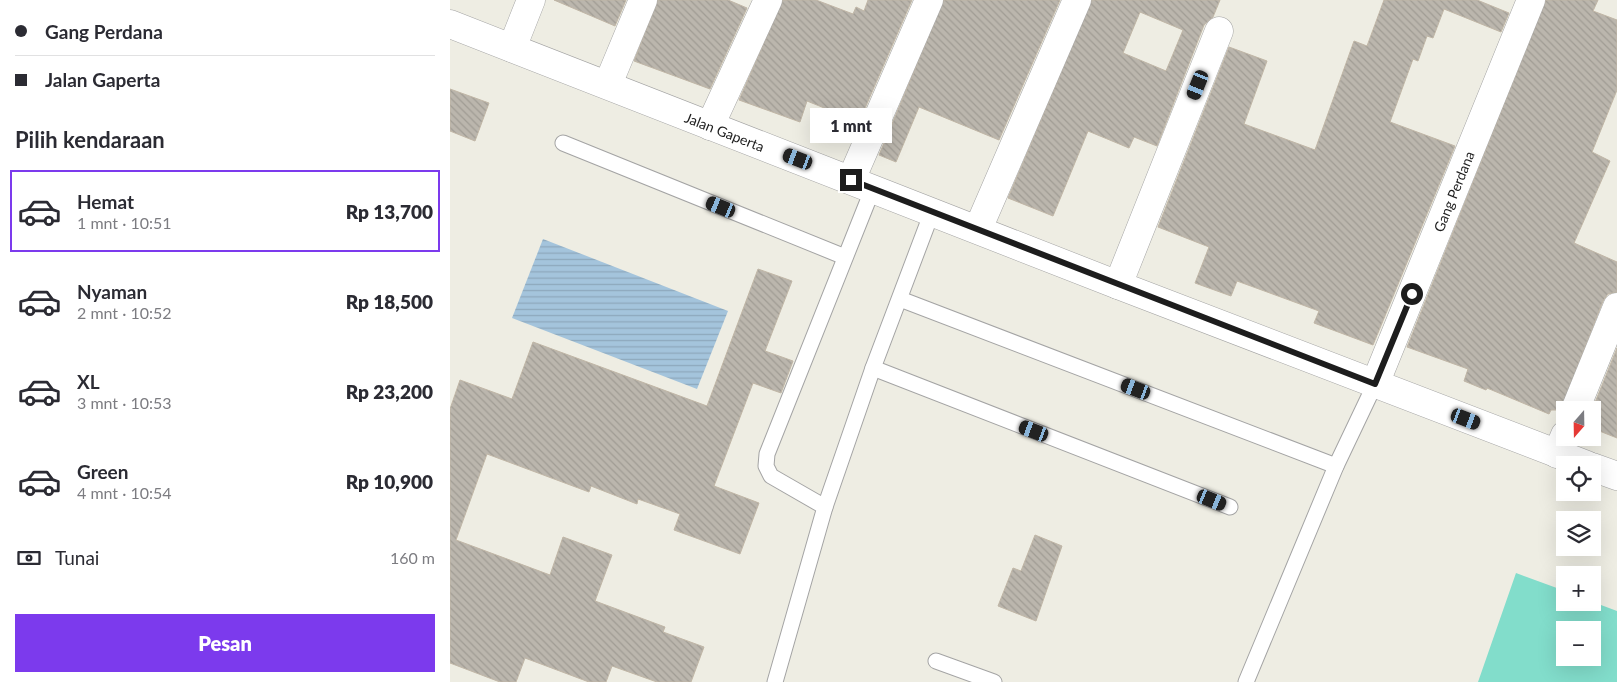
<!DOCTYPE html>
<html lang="id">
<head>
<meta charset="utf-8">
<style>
	:root { --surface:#fff; --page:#f2f2f3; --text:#2b2b33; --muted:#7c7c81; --line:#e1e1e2; --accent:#7c3aed }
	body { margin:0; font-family:Lato,sans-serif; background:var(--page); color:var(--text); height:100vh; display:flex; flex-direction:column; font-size:19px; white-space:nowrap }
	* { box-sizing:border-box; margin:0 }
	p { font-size:16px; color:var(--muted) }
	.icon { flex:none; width:28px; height:28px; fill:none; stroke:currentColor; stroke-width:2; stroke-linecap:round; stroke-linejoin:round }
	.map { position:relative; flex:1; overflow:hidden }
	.panel { display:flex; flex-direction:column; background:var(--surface); width:450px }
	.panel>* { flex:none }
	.guide { display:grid; align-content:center; height:110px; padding:0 15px; background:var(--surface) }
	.needle { width:32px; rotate:200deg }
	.buttons { position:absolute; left:1106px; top:401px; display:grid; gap:10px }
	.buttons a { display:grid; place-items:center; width:45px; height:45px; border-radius:0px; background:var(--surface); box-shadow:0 5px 20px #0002; font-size:25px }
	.end { position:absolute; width:22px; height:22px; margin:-11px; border:6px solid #1d1d1d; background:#fff; box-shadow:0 0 0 2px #fff }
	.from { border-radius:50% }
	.bubble { position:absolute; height:35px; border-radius:0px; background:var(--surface); box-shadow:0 5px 20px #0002; font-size:16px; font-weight:800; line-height:35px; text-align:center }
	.car { position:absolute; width:15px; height:30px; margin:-15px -8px; border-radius:6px; box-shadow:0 0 4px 1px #0007; background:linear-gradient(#222 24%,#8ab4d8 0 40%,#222 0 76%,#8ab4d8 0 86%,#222 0) }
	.guide b { display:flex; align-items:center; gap:18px; height:48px; font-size:19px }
	.guide b+b { border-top:1px solid var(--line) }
	.guide i { width:12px; height:12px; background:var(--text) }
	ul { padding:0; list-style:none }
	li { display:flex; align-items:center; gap:15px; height:82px; margin:0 10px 8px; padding:0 5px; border:2px solid transparent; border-radius:0px }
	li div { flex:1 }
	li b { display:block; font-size:19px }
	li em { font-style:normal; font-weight:800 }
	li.current { border-color:var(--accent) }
	li>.icon { width:45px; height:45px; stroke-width:1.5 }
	h2 { padding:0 15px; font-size:22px; line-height:60px }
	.pay { display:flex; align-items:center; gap:12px; height:55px; padding:0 15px; font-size:19px }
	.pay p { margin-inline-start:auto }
	.cta { display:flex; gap:10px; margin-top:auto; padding:10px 15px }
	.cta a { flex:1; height:58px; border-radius:0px; background:var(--accent); color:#fff; font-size:20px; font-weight:800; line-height:58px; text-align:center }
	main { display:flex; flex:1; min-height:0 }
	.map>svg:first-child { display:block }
</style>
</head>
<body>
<main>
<section class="panel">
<div class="guide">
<b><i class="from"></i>Gang Perdana</b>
<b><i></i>Jalan Gaperta</b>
</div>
<h2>Pilih kendaraan</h2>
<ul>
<li class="current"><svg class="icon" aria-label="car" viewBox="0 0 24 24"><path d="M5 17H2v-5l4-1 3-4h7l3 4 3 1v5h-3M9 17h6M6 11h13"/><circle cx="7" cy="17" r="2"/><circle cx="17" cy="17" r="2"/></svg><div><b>Hemat</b><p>1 mnt · 10:51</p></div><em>Rp 13,700</em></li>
<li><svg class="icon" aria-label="car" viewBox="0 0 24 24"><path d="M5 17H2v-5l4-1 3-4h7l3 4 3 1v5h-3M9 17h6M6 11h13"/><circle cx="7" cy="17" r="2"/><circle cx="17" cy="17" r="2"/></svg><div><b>Nyaman</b><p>2 mnt · 10:52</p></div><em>Rp 18,500</em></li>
<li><svg class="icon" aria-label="car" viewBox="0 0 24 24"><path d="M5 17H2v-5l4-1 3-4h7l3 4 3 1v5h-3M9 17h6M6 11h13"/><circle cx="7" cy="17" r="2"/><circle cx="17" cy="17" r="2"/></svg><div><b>XL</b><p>3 mnt · 10:53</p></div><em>Rp 23,200</em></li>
<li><svg class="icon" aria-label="car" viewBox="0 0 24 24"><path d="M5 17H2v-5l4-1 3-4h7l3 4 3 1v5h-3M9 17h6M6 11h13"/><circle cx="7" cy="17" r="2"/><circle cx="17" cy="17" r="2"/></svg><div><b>Green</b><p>4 mnt · 10:54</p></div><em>Rp 10,900</em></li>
</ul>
<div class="pay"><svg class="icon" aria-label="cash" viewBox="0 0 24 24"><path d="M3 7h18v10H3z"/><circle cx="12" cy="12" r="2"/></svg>Tunai<p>160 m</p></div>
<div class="cta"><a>Pesan</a></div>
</section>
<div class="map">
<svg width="1167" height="682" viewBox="0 0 1167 682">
	<defs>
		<pattern id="water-rules" width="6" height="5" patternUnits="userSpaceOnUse" patternTransform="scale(1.25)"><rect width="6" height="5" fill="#a4c4dc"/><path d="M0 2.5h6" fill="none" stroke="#8da8bc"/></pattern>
		<pattern id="building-back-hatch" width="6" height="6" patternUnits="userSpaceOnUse" patternTransform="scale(1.25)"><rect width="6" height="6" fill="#bbb6ad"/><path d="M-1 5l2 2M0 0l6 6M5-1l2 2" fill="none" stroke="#a09c94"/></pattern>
	</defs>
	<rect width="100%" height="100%" fill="#eeede3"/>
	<path fill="#82ddcb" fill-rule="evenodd" d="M1066 573 1115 591V602H1143L1167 611V682H1028ZM1115 630H1142V658H1115Z"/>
	<polygon fill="url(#water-rules)" points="93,239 278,311 247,389 62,318"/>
	<g fill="url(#building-back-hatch)" stroke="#c0b6a6" fill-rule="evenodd">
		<polygon points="104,0 176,0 165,26"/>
		<polygon points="208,0 278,0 297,8 260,89 184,61"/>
		<polygon points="333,0 366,0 403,14 406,7 414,11 418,0 462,0 409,122 357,101 350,122 289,100"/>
		<polygon points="494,0 610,0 549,140 469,107 446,162 429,155"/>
		<path d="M642 0H770L763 17 754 25 707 146 684 137 679 148 638 131 603 216 558 198ZM690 12 733 30 716 71 673 53Z"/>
		<polygon points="934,0 1027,0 1059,13 1051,32 994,9 983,38 977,36 968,61 963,59 940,122 1005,146 923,345 864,323 869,311 787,281 781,296 745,283 759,247 708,227 779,47 817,61 794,124 865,150 904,41 917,46"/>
		<polygon points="1096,0 1148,0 1143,11 1167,20 1167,90 1142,152 1160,161 1124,243 1167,262 1167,292 1158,294 1153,301 1110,410 1101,410 1099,414 1037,388 1036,390 1014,381 1018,369 957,347"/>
		<polygon points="0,89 39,103 25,141 0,131"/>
		<polygon points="308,269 342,281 315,351 343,361 331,393 303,383 264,486 309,503 290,554 224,530 230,514 188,499 187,504 141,486 139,492 37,454 6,540 100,575 113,537 162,555 145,601 215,627 213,632 254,647 241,682 207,682 162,666 156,682 139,682 75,658 66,682 50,682 0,663 0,409 10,380 62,399 83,342 257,406"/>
		<polygon points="1167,348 1167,438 1142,428 1142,410"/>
		<polygon points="585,535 612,546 586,621 548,606 563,568 571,571"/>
	</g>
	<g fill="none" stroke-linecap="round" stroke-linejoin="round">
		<defs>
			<g id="service">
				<polyline points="113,143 395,257"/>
				<polyline points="450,299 886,466"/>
				<polyline points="423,368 780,507"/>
				<polyline points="375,507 321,476 316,466 317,454 423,188"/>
				<polyline points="486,661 544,682"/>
				<polyline points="325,682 375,507 423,368 482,212"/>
				<polyline points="796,682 886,466 925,384"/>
			</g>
			<g id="minor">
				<polyline points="62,48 81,0"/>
				<polyline points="158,84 193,0"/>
				<polyline points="260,126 318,0"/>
				<polyline points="401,180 479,0"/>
				<polyline points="528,229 627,0"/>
				<polyline points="668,285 769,31"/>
				<path id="s1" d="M925 384 1081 0"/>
				<polyline points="1125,410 1167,307"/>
				<polyline points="1107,454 1115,435"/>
			</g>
			<g id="tertiary">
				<path id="s2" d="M0 24 668 285 1137 465"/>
				<polyline points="1142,467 1167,476"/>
			</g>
		</defs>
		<use href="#service" stroke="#a4a4a4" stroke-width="17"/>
		<use href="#minor" stroke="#a4a4a4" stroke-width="29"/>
		<use href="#tertiary" stroke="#a4a4a4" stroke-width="29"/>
		<use href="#service" stroke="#fff" stroke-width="15"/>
		<use href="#minor" stroke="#fff" stroke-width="28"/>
		<use href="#tertiary" stroke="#fff" stroke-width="28"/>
	</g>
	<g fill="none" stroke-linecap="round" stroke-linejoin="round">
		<polyline stroke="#1d1d1d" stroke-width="6" points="401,180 925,384 962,294"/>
	</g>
	<g text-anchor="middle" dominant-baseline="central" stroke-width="5" stroke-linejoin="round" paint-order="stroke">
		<g font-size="14" fill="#1d1d1d" stroke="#fff">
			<text stroke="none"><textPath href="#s2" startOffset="295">Jalan Gaperta</textPath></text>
			<text stroke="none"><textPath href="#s1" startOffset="208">Gang Perdana</textPath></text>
		</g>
	</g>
</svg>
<div class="buttons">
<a><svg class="needle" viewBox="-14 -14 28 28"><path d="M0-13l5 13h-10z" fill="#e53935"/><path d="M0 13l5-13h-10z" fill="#7c7c81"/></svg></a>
<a><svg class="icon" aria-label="locate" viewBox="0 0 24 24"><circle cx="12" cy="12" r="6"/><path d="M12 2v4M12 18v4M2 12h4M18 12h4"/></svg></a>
<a><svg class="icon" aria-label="layers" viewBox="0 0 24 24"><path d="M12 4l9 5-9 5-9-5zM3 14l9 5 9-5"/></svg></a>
<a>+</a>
<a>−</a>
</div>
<i class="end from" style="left:962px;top:294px"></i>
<i class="end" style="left:401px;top:180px"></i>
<div class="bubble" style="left:360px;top:108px;width:82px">1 mnt</div>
<i class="car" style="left:748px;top:85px;rotate:202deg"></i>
<i class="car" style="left:348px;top:159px;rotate:291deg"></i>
<i class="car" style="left:271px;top:207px;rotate:292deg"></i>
<i class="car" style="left:686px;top:389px;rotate:291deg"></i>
<i class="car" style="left:1016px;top:419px;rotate:111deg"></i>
<i class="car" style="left:584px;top:431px;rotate:291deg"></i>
<i class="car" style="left:762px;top:500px;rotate:112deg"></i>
</div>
</main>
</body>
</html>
